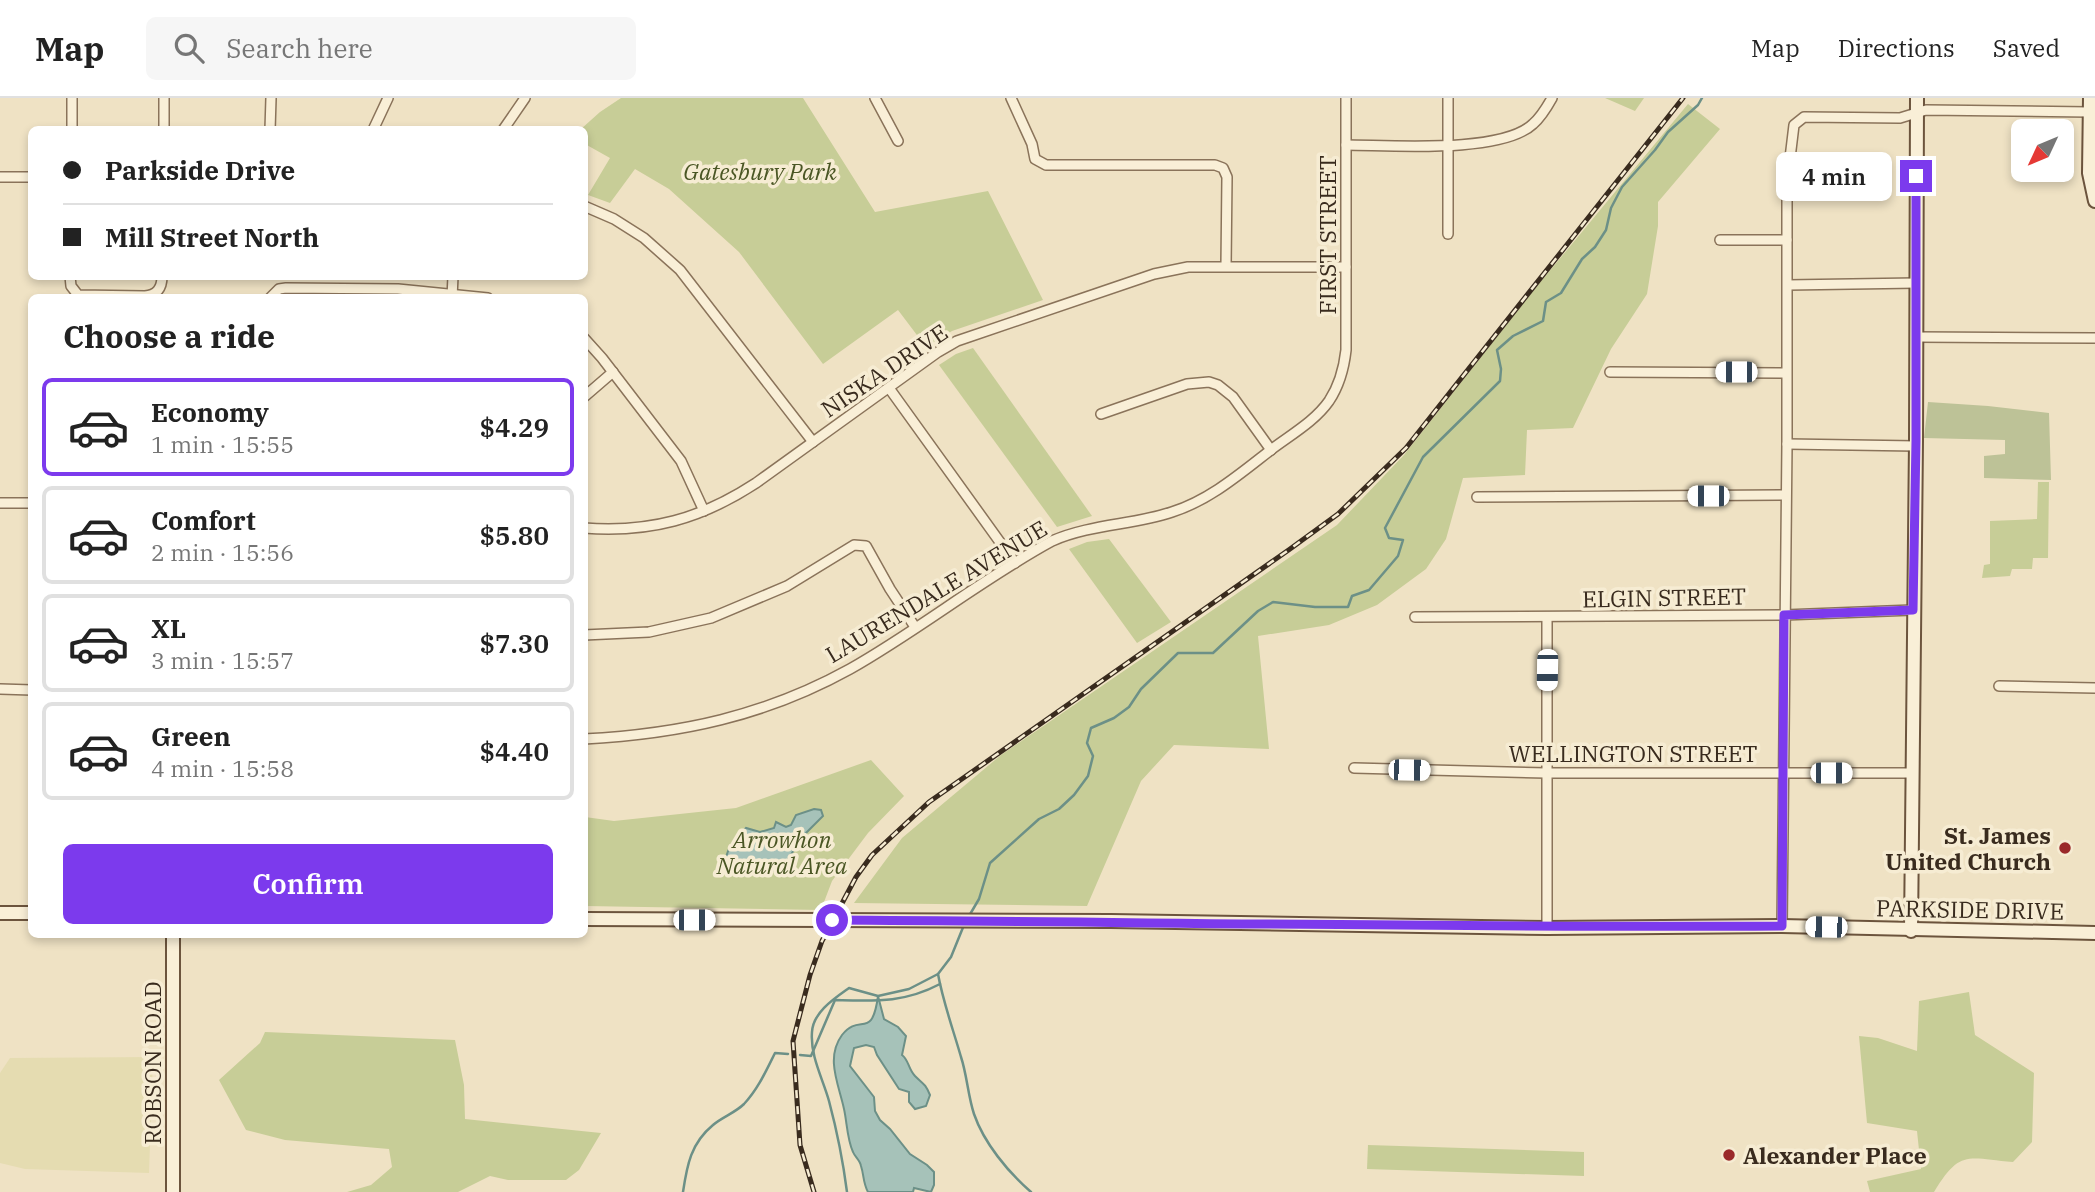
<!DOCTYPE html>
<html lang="en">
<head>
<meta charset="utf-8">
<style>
	:root { --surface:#fff; --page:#f6f6f6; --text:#222; --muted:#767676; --line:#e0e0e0; --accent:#7c3aed }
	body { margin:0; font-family:"IBM Plex Serif",serif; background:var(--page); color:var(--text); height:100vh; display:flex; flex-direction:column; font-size:26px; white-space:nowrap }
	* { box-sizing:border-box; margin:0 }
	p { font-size:23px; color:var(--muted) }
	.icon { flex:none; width:38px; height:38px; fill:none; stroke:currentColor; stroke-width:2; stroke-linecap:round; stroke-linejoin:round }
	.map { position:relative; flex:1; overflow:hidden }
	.panel { position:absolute; left:28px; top:196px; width:560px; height:644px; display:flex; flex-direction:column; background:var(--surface); border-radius:10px; box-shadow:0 4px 10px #0003 }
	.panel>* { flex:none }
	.banner { position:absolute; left:28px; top:28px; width:560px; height:154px; border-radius:10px; box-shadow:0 4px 10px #0003; display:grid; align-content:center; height:154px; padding:0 35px; background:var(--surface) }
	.needle { width:46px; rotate:226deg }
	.tools { position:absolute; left:2011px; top:21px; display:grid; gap:14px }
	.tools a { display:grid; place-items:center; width:63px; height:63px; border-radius:10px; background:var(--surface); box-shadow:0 4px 10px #0003; font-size:35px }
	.end { position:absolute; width:32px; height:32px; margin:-16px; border:9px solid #7c3aed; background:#fff; box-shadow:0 0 0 4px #fff }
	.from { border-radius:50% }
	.bubble { position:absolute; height:49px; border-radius:10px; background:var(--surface); box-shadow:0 4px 10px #0003; font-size:23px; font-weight:600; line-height:49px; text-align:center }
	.car { position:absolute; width:21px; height:42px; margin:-21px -10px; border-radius:9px; box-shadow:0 0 5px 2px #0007; background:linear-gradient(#fff 24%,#345 0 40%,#fff 0 76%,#345 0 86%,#fff 0) }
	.banner b { display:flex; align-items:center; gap:24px; height:66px; font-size:26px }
	.banner b+b { border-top:2px solid var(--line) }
	.banner i { width:18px; height:18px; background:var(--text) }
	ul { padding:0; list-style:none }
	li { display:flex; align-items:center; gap:21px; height:98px; margin:0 14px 10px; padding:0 21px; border:4px solid var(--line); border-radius:10px }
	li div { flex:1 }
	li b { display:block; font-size:26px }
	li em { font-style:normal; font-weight:600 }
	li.active { border-color:var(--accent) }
	li>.icon { width:63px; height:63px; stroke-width:1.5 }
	h2 { padding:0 35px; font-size:32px; line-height:84px }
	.action { display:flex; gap:14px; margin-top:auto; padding:14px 35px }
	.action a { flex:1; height:80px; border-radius:10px; background:var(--accent); color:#fff; font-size:28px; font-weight:600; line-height:80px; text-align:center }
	header { display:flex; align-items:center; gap:42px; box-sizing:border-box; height:98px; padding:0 35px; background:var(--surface); border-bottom:2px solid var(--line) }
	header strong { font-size:33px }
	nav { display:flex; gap:38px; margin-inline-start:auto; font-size:24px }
	.search { width:490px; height:63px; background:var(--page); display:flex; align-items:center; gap:18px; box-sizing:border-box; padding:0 24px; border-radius:10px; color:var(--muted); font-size:26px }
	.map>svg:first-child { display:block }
</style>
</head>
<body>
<header>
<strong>Map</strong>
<div class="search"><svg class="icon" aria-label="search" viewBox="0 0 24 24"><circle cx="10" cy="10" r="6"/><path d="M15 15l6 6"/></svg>Search here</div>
<nav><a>Map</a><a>Directions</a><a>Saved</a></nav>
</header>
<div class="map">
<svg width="2095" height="1094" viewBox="0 0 2095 1094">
	<rect width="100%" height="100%" fill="#efe2c4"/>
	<polygon fill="#e5dcb1" points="153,959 149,1075 25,1071 0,1065 0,975 10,960"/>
	<g fill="#c7cd97">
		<polygon points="621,0 803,0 875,114 988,93 1043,202 952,233 926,249 898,212 823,266 739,154 669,91 635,71 610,105 588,97 610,60 585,46 584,32 581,31 600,14"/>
		<polygon points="1605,0 1644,0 1635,13"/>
		<polygon points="1688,6 1720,31 1658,104 1658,128 1647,196 1611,251 1573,330 1527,332 1525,377 1463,380 1446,441 1426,471 1377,507 1329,527 1258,538 1269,651 1174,647 1141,683 1087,808 854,805 902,740 1001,657 1337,427 1404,357 1533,193"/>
		<polygon points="973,250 1092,418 1057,429 939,267 956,256"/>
		<polygon points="2038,384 2049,384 2048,460 2033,460 2032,471 2012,471 2010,478 1982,480 1984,467 1990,466 1990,423 2037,421"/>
		<polygon points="1109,441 1171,524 1137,545 1069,451 1087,444"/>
		<polygon points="871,662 904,698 868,735 832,783 821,812 585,808 585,719 614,723 736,710"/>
		<path d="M1969 894 1975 937 2034 975 2032 1044 2013 1064C1967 1060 1960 1051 1934 1094H1870L1867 1083 1921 1071 1917 1033 1867 1025 1859 938 1878 940 1917 953 1919 903Z"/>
		<polygon points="265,934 455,942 464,987 465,1021 601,1035 579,1072 566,1082 508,1082 490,1078 458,1094 347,1094 371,1087 392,1069 389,1051 285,1042 246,1032 219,982 260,945"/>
		<polygon points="1368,1047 1584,1054 1584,1078 1367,1071"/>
	</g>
	<polygon fill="#bdc297" points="1928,304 1988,308 2049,315 2051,382 1984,380 1984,358 2005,356 2005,342 1924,340"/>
	<g fill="#a6c2b9" stroke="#6c9087" stroke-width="2">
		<path d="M814 711 821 712 823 718 804 737 782 770 764 775 740 778 733 777 725 769C725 751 734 743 746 730L760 734 774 730 776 724 786 729 791 727 796 717Z"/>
		<path d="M878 898 884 921 898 929 906 938 902 957C909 962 908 971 915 978 923 986 925 985 930 997L926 1008 915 1011 909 1004V994L899 991 877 957 874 949 866 947 854 950 850 968 874 999 875 1013 880 1022 890 1031 910 1056 927 1067 934 1074V1087L931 1094 914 1090 913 1094H868C863 1085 864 1077 861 1068 860 1062 855 1059 853 1054 847 1041 847 1024 844 1011 839 987 825 960 842 937 860 914 872 943 878 898Z"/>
	</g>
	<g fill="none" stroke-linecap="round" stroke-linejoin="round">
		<g stroke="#6c9087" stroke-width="2.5">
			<polyline points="969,818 979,801 990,765 1039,721 1059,711 1074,697 1088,678 1093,658 1087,645 1091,630 1114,620 1129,609 1141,591 1178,555 1213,555 1258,513 1273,504 1315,509 1348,509 1352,498 1369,492 1398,458 1403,442 1389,440 1385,430 1423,359 1500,283 1501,271 1497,252 1513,238 1543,223 1546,204 1561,195 1582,161 1595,149 1606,132 1611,110 1622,89 1655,52 1668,34 1698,7 1702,0"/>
			<path d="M964 827 951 859 938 876C943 904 953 931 961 959 967 977 968 998 974 1016 984 1045 1008 1074 1031 1094"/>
			<path d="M800 957 811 958 835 902C876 903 904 905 940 886"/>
			<path d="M683 1094C687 1067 691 1045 713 1027 722 1019 735 1015 744 1006 758 991 766 973 775 955L788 956"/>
			<path d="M847 1094C843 1063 837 1033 829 1003 823 981 810 958 812 934 813 914 835 900 849 890L878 898 909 891 938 876"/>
		</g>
		<defs>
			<g id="street">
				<polyline points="875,0 898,43"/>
				<polyline points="1011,0 1032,46 1035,61 1046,67 1215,67 1223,70 1227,79 1226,168"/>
				<polyline points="72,32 72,0"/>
				<polyline points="164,32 164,0"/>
				<polyline points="270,32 271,0"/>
				<polyline points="373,32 388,0"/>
				<polyline points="503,32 525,0"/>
				<path d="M1346 47C1390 47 1501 56 1533 26 1541 19 1547 9 1552 0"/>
				<polyline points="0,79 32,79"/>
				<polyline points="584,108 614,121 644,140 680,172 813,344"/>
				<polyline points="1448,136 1448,0"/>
				<polyline points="1720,142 1787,142"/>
				<path d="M70 178 71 188 78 197 145 198C157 197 162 190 162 178"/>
				<polyline points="1788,187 1916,185"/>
				<polyline points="270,200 279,191 286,190 398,191 488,200"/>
				<polyline points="452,200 453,178"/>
				<polyline points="1917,239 2095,240"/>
				<polyline points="584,240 602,260 681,363 704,413"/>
				<polyline points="1610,274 1786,275"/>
				<polyline points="889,290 1015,465"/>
				<polyline points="584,299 613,274"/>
				<polyline points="1101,316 1187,286 1209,284 1218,287 1233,299 1271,352"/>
				<polyline points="1787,346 1916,348"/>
				<polyline points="1477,399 1785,397"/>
				<polyline points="0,405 32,405"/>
				<path d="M584 430C650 435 701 421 756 385L938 254 957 243 1154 176 1188 169H1346"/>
				<polyline points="1415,519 1784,517 1913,512"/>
				<polyline points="584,537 649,534 711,520 787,488 854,447 866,448 890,491 915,529"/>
				<polyline points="1999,588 2095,590"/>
				<polyline points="0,591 32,592"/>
				<path d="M584 641C680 636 765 618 850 571 919 532 982 481 1052 443 1091 426 1133 427 1172 414 1210 402 1241 375 1272 351 1292 336 1315 323 1329 303 1339 288 1344 270 1346 252V0"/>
				<polyline points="1354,670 1546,675 1912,675"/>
				<polyline points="1782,828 1787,346 1787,85 1794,27 1804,19 1900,20 1926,12 2089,14"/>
				<polyline points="1547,830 1547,520"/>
			</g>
			<g id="secondary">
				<polyline points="2090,0 2089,75 2095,103"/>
				<polyline points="0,815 32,815"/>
				<polyline points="584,821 1111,823 1547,830 1782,828 2095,835"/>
				<polyline points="1911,833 1916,343 1917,0"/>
				<polyline points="173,836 173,1094"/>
			</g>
		</defs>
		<use href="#street" stroke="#8a735a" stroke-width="12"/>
		<use href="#secondary" stroke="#6c543d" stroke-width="16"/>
		<use href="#street" stroke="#f9efd7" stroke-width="9"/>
		<use href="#secondary" stroke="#f9efd7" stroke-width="12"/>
		<defs>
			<polyline id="rail" points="814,1094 800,1047 793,943 810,877 822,843 856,779 872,757 929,704 1290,451 1338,416 1406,350 1683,0"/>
		</defs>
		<use href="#rail" stroke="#392b1e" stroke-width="5"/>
		<use href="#rail" stroke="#f6ecd3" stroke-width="2.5" stroke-dasharray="8" stroke-linecap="butt"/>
	</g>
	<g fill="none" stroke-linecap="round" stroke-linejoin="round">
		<path stroke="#7c3aed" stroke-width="9" d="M832 822C1148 824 1465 830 1782 828L1784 517 1913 512 1916 343V78"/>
	</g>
	<g fill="#9a292a" stroke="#f6ecd3" stroke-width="2.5">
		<circle cx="2065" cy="750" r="7"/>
		<circle cx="1729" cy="1057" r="7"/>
	</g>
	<g text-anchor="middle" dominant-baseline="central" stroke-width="7" stroke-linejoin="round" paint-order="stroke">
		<g font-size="23" font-style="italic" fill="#4a5624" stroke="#f6ecd3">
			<text x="760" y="73">Gatesbury Park</text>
			<text x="782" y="741">Arrowhon<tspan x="782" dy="26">Natural Area</tspan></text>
		</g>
		<g font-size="23" fill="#392b1e" stroke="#f6ecd3">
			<text transform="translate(1327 137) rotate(-90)">FIRST STREET</text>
			<text transform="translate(884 272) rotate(-34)">NISKA DRIVE</text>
			<text transform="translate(936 493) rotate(-31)">LAURENDALE AVENUE</text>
			<text transform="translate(1664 499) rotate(-1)">ELGIN STREET</text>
			<text x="1633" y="655">WELLINGTON STREET</text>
			<text transform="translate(1970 811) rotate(1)">PARKSIDE DRIVE</text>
			<text transform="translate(152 965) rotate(-90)">ROBSON ROAD</text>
		</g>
		<g font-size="23" font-weight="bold" fill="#392b1e" stroke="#f6ecd3" text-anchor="end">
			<text x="2051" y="737">St. James<tspan x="2051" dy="26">United Church</tspan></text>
			<text x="1743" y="1057" text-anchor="start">Alexander Place</text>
		</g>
	</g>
</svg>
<div class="tools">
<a><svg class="needle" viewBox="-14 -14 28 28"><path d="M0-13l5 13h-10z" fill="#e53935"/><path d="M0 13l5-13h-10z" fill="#767676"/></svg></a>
</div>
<i class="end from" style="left:832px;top:822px"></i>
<i class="end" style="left:1916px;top:78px"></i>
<div class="bubble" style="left:1776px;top:54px;width:116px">4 min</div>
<i class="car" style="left:1736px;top:274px;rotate:270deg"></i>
<i class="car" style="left:1708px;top:398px;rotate:270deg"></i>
<i class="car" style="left:1547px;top:572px;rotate:181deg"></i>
<i class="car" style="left:1409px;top:672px;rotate:91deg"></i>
<i class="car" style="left:1831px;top:675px;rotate:90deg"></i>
<i class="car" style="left:694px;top:822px;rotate:90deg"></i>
<i class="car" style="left:1826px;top:829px;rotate:271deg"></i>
<div class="banner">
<b><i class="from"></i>Parkside Drive</b>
<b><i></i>Mill Street North</b>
</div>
<section class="panel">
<h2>Choose a ride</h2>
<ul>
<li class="active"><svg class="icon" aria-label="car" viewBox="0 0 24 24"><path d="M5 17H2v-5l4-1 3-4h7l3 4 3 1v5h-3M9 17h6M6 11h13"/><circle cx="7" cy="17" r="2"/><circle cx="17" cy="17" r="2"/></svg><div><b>Economy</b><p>1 min · 15:55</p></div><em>$4.29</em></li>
<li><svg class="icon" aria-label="car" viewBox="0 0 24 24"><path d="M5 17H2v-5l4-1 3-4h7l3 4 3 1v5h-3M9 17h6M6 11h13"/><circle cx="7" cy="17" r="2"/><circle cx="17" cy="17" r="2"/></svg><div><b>Comfort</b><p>2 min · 15:56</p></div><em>$5.80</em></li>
<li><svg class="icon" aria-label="car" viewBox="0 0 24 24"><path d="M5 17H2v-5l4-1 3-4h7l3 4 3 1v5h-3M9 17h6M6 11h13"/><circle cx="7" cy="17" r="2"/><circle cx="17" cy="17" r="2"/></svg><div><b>XL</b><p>3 min · 15:57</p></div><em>$7.30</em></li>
<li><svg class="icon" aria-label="car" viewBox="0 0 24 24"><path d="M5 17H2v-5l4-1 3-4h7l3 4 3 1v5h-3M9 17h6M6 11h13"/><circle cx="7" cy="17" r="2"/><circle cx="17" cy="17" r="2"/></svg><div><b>Green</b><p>4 min · 15:58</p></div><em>$4.40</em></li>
</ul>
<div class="action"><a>Confirm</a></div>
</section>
</div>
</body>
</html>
